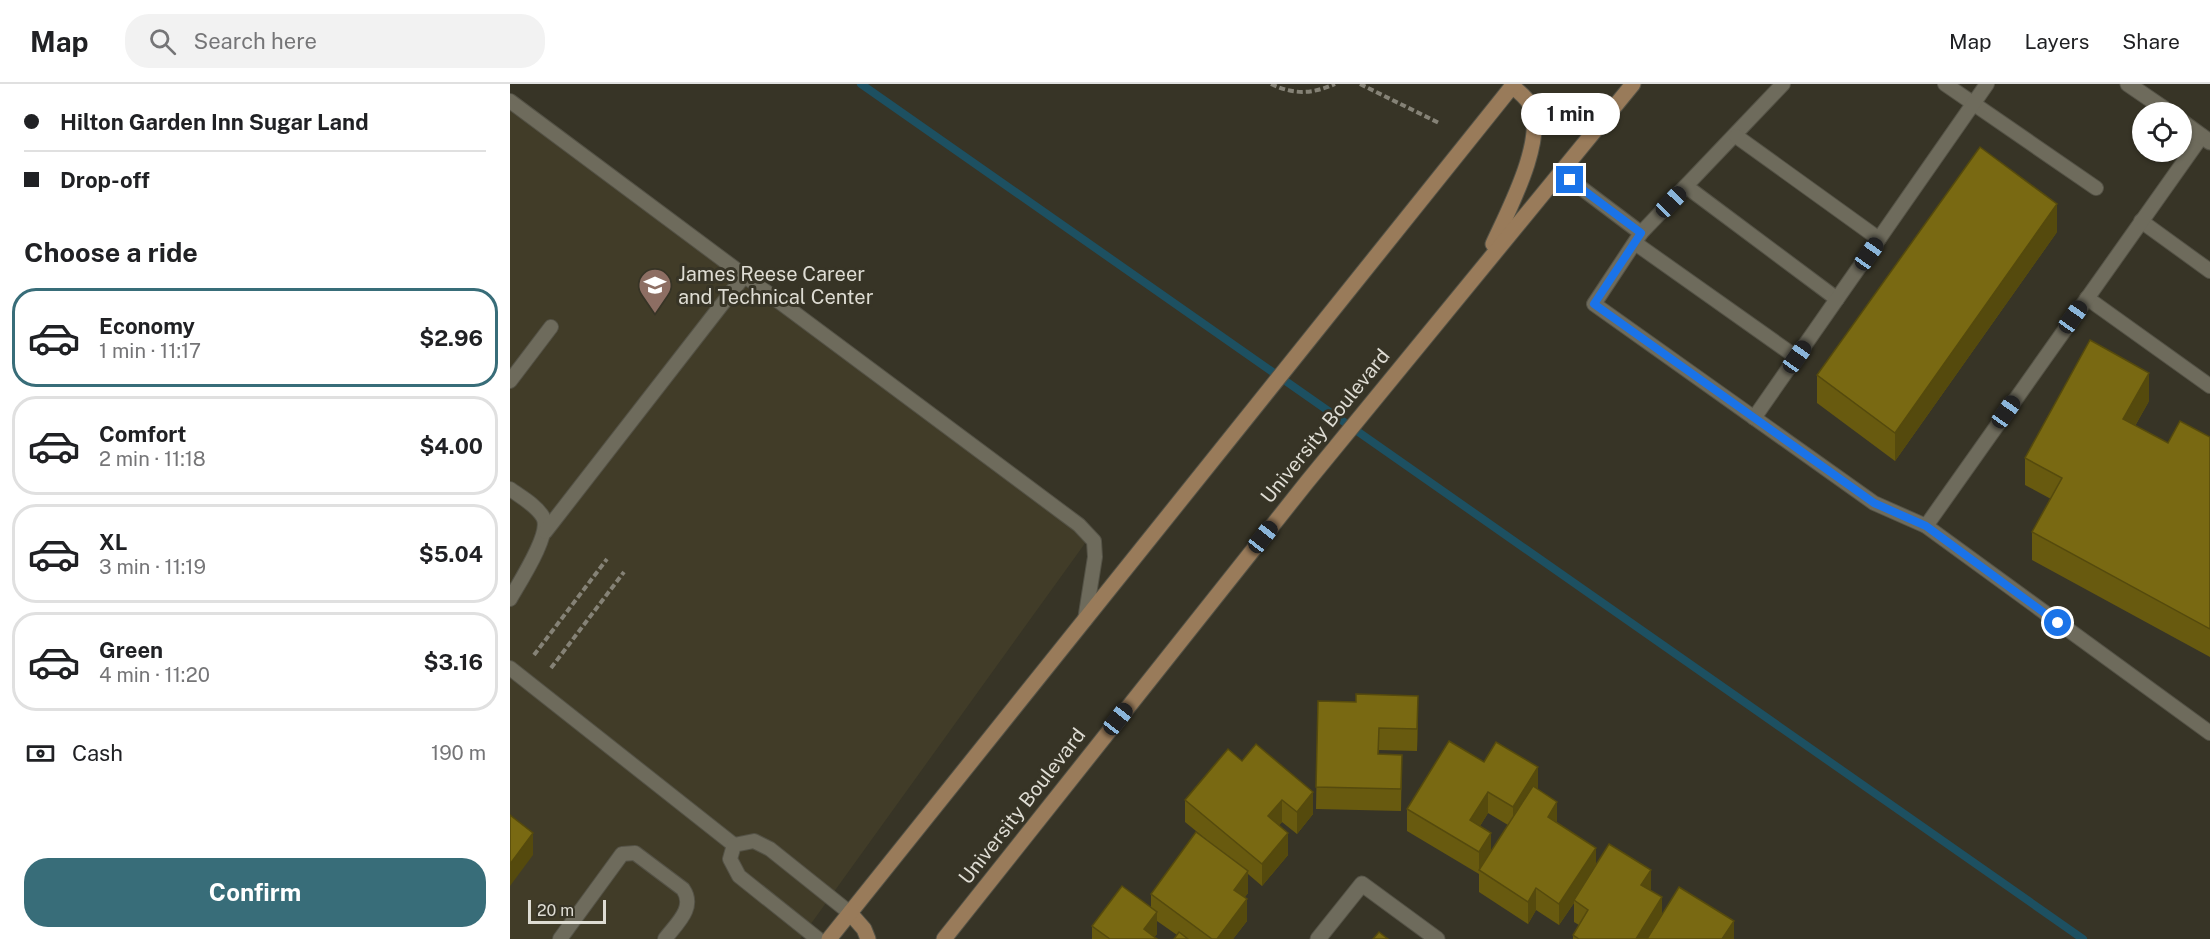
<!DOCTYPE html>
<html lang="en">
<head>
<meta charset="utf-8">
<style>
	:root { --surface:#fff; --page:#f2f2f2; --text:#202124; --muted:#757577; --line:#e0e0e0; --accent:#386d79 }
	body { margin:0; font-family:"Public Sans",sans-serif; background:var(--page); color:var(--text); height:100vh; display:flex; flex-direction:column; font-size:22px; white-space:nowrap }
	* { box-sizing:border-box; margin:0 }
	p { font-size:20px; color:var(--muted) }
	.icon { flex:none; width:33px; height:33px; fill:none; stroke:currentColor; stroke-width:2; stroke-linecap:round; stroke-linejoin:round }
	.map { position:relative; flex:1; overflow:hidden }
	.panel { display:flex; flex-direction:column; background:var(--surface); width:510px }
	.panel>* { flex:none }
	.guide { display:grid; align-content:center; height:132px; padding:0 24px; background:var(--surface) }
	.fabs { position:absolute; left:1622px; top:18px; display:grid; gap:12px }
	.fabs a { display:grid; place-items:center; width:60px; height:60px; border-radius:50%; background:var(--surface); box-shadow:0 2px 4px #0004; font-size:30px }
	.scale { position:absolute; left:18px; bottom:15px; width:78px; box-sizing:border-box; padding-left:6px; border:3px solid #dedcd3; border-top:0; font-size:16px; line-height:21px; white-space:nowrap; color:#dedcd3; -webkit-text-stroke:4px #373426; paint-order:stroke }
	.end { position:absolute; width:27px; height:27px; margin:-14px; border:8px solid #1a73e8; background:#fff; box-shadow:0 0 0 3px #fff }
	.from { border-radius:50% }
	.bubble { position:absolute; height:42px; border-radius:21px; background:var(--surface); box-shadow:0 2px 4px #0004; font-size:20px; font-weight:700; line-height:42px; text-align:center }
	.car { position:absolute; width:18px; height:36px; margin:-18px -9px; border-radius:8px; box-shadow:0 0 4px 2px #0007; background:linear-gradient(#222 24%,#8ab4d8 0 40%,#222 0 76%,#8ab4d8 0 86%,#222 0) }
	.guide b { display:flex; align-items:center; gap:21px; height:57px; font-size:22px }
	.guide b+b { border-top:2px solid var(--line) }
	.guide i { width:15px; height:15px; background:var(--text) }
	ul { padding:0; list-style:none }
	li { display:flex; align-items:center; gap:18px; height:99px; margin:0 12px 9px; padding:0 12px; border:3px solid var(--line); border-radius:24px }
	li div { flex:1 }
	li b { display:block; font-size:22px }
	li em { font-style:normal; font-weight:700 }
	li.current { border-color:var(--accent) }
	li>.icon { width:54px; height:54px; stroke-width:1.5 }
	h2 { padding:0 24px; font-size:27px; line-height:72px }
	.pay { display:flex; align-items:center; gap:15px; height:66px; padding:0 24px; font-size:22px }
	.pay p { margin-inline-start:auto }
	.button { display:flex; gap:12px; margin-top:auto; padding:12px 24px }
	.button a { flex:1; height:69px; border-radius:24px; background:var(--accent); color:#fff; font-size:24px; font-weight:700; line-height:69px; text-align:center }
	header { display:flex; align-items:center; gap:36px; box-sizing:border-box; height:84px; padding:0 30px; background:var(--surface); border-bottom:2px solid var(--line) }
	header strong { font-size:28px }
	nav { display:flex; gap:33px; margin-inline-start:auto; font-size:21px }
	.search { width:420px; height:54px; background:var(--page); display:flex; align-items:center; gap:15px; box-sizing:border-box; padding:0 21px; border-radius:24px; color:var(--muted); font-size:22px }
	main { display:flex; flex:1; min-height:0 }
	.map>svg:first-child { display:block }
</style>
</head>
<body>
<header>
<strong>Map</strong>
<div class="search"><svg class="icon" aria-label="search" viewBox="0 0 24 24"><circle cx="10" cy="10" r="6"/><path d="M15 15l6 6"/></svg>Search here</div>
<nav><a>Map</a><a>Layers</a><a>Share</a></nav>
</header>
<main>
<section class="panel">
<div class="guide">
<b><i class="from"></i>Hilton Garden Inn Sugar Land</b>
<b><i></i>Drop-off</b>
</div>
<h2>Choose a ride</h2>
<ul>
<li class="current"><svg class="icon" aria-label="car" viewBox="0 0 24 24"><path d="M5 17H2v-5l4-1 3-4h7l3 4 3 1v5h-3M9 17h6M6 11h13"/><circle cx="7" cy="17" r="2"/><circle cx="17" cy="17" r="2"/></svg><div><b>Economy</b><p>1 min · 11:17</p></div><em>$2.96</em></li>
<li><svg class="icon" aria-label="car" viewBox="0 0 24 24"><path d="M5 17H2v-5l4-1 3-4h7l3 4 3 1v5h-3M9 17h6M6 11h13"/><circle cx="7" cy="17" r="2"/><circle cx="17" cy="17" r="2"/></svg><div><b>Comfort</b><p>2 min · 11:18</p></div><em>$4.00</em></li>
<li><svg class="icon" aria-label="car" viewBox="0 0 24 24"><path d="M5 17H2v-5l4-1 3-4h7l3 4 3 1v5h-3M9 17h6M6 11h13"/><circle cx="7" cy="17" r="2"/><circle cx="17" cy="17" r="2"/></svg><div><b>XL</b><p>3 min · 11:19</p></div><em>$5.04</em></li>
<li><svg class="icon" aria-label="car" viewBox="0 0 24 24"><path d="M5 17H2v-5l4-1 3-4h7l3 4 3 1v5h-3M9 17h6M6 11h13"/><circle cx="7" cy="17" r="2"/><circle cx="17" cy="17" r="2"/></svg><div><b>Green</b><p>4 min · 11:20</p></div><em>$3.16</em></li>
</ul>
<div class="pay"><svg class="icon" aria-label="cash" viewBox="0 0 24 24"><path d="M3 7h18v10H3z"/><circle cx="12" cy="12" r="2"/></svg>Cash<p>190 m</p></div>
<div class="button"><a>Confirm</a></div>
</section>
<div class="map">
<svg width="1700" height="855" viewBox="0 0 1700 855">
	<rect width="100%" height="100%" fill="#373426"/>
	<polygon fill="#413c28" points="0,10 581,451 290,855 0,855"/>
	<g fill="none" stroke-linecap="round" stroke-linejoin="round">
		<polyline stroke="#1d5061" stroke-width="8" points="351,0 1573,855"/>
		<defs>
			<g id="service">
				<polyline points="1273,0 1131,149 1084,220 1364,419 1416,442 1700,649"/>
				<polyline points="1435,0 1586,104"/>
				<polyline points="0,17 569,441 584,457 585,473 575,536"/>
				<polyline points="1226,52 1369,155"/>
				<polyline points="1050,88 1131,149"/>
				<polyline points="1177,103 1327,215"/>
				<polyline points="1631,137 1700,187"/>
				<polyline points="1125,159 1286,273"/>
				<polyline points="1577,214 1700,302"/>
				<polyline points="0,297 41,243"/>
				<polyline points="1244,334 1477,0"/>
				<path d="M0 405C11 413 26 421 33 433 42 449 9 499 0 515"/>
				<polyline points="1416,442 1692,52"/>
				<polyline points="35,448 234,192"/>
				<polyline points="0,584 224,761"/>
				<path d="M50 855 112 770 125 769 173 805C186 824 166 840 155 855"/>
				<polyline points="308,855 229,792 220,775 224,761 244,757 260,765 340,829"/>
			</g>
			<g id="minor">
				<polyline points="1618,0 1659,28"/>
				<polyline points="1671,37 1700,58"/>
				<polyline points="808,855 852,800 927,855"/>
			</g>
			<g id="secondary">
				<path d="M983 160C997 129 1039 51 1019 19 1016 13 1008 7 1002 2"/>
				<polyline points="340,829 354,845 358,855"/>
				<polyline points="319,855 1004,0"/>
				<polyline points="434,855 797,398 1123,0"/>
			</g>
		</defs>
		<use href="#service" stroke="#545246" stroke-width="16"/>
		<use href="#minor" stroke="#545246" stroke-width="17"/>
		<use href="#secondary" stroke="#545246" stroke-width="17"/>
		<g stroke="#858276" stroke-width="4" stroke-dasharray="6 3" stroke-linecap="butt">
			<path d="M761 0C784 11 802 10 825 0"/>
			<polyline points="850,0 929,39"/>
			<polyline points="24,571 97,475"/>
			<polyline points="41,584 114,488"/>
		</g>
		<use href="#service" stroke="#6e6b5c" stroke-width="14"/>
		<use href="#minor" stroke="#6e6b5c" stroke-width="15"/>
		<use href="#secondary" stroke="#997b5a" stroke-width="15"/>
	</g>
	<g fill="#685a0f" fill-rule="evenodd">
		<polygon points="1547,148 1385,377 1307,319 1307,291"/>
		<polygon points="1639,317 1625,342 1658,359 1700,353 1700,573 1522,476 1522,448 1541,415 1515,401 1515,374"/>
		<polygon points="808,617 908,633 907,667 869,666 868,670 892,671 891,727 806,725"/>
		<polygon points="732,677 803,730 787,750 772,738 769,741 778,771 752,802 738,790 738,809 734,814 737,837 723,855 664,855 667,851 647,837 647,850 644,853 647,855 582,855 582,842 641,823 641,810 702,760 675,738 675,716"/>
		<path d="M974 678 1028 705 1047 739 1086 781 1141 806 1152 831 1224 855H1063V851L1069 841 1064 838V819L1049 841 1026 826 1018 840 969 808V790L897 747V725ZM978 729 998 741 981 767 970 742Z"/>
	</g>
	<g fill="#554a0d">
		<polygon points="1547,120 1547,148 1385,377 1385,349"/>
		<polygon points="1639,289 1639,317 1613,363 1613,335"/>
		<polygon points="908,612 908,633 907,667 907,645"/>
		<polygon points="1028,683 1028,705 1003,745 1003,723"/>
		<polygon points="803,708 803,730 787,750 787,728"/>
		<polygon points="978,708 978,729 960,758 960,736"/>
		<polygon points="772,716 772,738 758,754 758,732"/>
		<polygon points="1047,718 1047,740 1038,733"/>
		<polygon points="23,749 23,771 0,802 0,780"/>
		<polygon points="778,749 778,771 752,802 752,780"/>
		<polygon points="981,749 981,771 969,787 969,768"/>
		<polygon points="1086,764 1086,785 1064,816 1064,819 1049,841 1049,820"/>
		<polygon points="1141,786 1141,807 1131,801"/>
		<polygon points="738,787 738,809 724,828 724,806"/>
		<polygon points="1026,804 1026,826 1018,840 1018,818"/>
		<polygon points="1152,813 1152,835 1140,855 1126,855"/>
		<polygon points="737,815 737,837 723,855 707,855"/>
		<polygon points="647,828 647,850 643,855 634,845"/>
		<polygon points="1224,837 1224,855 1212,855"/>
	</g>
	<g fill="#796912" stroke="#554a0d" stroke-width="1.5">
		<polygon points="1470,63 1547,120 1385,349 1307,291"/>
		<polygon points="1580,256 1639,289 1613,335 1658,359 1670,337 1700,353 1700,545 1522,448 1552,394 1515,374"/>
		<polygon points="846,610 908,612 907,645 869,644 868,670 892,671 891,705 806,703 808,617 846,618"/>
		<polygon points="939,657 974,678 986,658 1028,683 1003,723 978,708 960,736 981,749 969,768 897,725"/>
		<polygon points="746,660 803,708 787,728 772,716 758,732 778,749 752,780 675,716 718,665 732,677"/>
		<polygon points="1023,702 1047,718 1038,733 1086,764 1049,820 1026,804 1018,818 969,786"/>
		<polygon points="0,731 23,749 0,780"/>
		<polygon points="686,748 738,787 724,806 737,815 707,855 702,855 641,810"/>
		<polygon points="1099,760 1141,786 1131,801 1152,813 1126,855 1069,855 1063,851 1078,826 1064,816"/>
		<polygon points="612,802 647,828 634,845 647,855 600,855 582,842"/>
		<polygon points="1169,803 1224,837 1212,855 1137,855"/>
		<polygon points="669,848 678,855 664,855"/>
		<polygon points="869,848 878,855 863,855"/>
	</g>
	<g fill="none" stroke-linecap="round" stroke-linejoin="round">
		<polyline stroke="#1a73e8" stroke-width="8" points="1060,96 1131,149 1084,220 1364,419 1416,442 1548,539"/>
	</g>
	<defs>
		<symbol id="school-pin" viewBox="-11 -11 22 30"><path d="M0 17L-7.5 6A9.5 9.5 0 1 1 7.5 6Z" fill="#8d6e63" stroke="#373426"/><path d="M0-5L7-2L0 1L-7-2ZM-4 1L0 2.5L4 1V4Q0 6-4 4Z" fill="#fff"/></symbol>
	</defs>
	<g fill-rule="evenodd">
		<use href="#school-pin" x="126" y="182" width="38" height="52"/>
	</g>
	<g text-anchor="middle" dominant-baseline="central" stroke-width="6" stroke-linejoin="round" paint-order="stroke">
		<g font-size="20" fill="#dedcd3" stroke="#373426" text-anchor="start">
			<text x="168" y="190">James Reese Career<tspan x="168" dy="23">and Technical Center</tspan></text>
		</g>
		<g font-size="20" fill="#dedcd3" stroke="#373426">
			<text transform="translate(815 342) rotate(-51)">University Boulevard</text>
			<text transform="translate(512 722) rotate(-52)">University Boulevard</text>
		</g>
	</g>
</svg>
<div class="fabs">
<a><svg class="icon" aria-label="locate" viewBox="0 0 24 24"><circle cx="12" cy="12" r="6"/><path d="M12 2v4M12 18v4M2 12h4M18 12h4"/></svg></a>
</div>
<div class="scale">20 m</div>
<i class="end from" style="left:1548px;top:539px"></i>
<i class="end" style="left:1060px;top:96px"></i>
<div class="bubble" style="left:1011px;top:9px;width:99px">1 min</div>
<i class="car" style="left:1161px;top:118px;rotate:44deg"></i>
<i class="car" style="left:1359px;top:170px;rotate:35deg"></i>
<i class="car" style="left:1563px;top:233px;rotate:35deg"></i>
<i class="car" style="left:1287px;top:273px;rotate:35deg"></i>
<i class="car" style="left:1496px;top:328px;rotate:35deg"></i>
<i class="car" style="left:753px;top:453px;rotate:38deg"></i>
<i class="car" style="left:608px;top:635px;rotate:38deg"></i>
</div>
</main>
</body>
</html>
